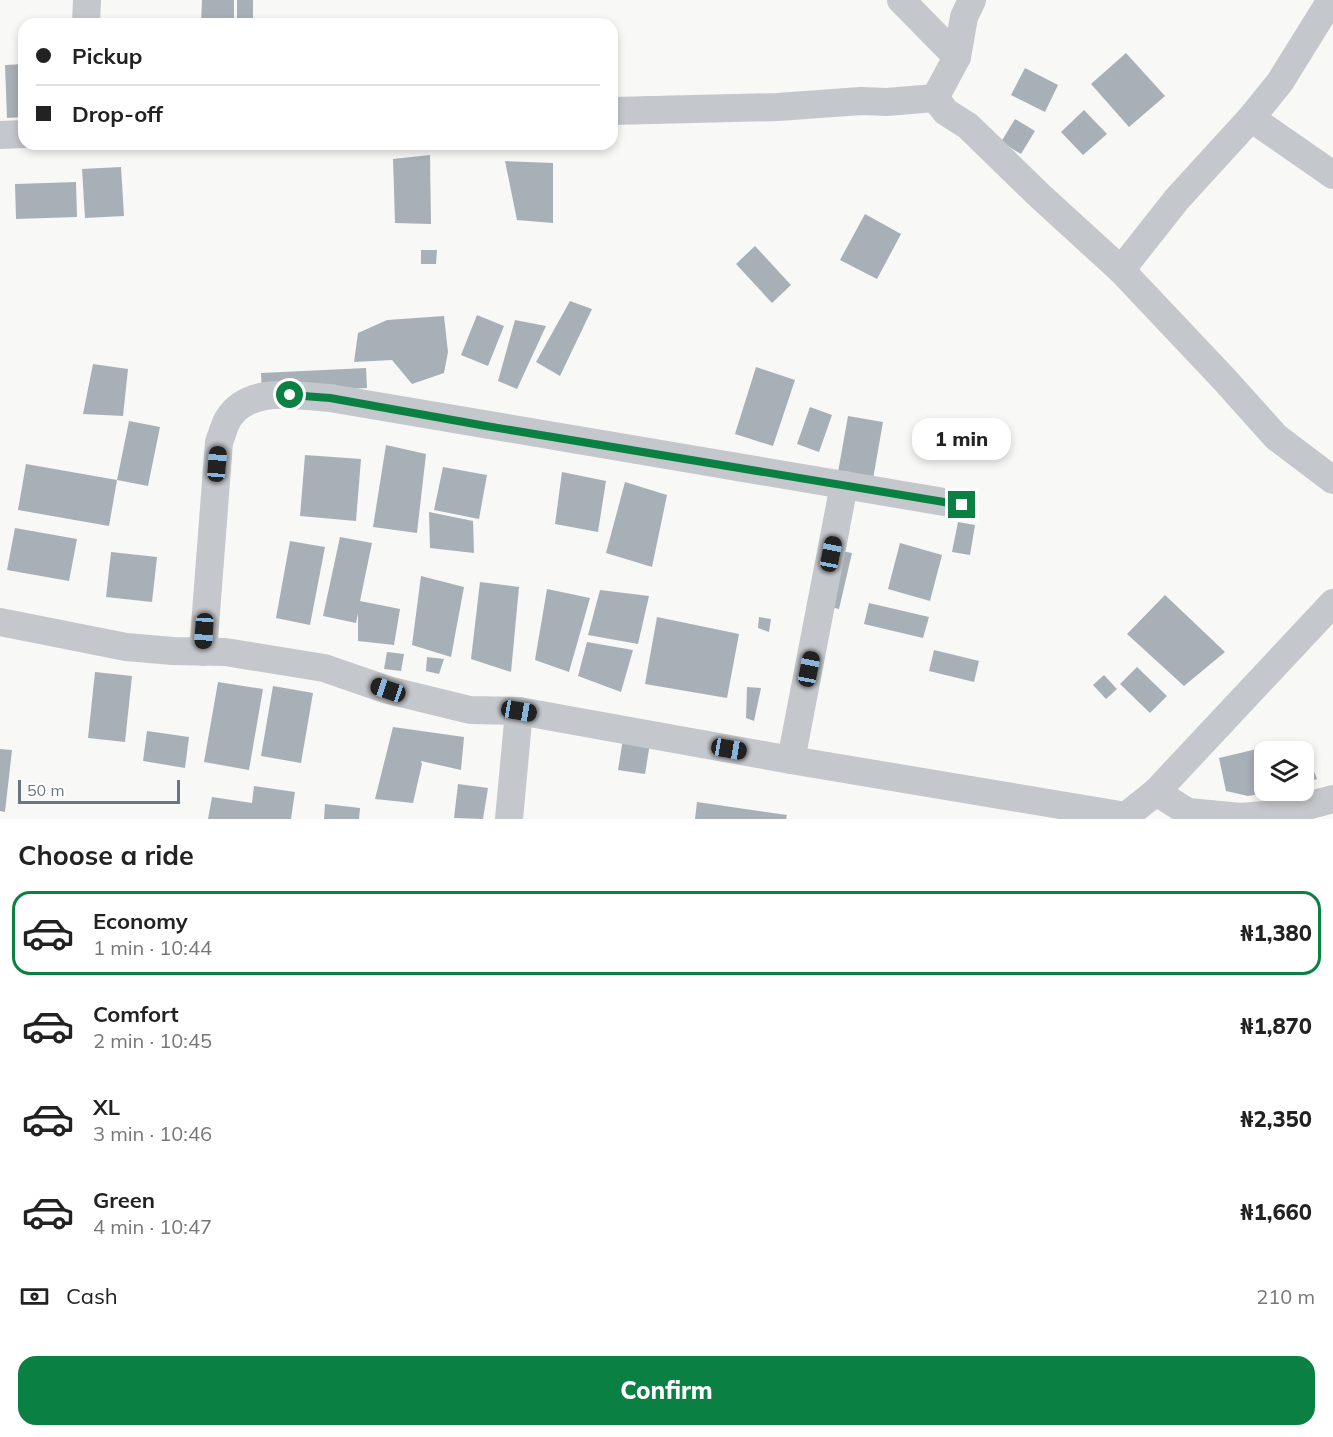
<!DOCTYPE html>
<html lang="en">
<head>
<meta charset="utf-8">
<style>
	:root { --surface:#fff; --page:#f6f6f6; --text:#222; --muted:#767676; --line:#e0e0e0; --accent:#0b8043 }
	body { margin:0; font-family:Mulish,sans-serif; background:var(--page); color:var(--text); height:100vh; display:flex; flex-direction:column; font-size:22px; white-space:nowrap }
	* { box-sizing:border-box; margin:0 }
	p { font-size:20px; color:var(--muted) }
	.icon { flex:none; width:33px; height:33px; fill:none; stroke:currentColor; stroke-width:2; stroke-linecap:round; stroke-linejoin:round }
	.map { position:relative; height:819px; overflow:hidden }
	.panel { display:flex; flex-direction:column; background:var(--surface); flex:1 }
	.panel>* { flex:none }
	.hud { position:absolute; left:18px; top:18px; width:600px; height:132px; border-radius:18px; box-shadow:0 3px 9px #0003; display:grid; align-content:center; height:132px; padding:0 18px; background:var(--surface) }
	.tools { position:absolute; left:1254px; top:741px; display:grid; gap:12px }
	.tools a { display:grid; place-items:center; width:60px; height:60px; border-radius:12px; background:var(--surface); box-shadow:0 3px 9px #0003; font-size:30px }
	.scale { position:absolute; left:18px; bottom:15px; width:162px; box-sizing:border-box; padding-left:6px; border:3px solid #687686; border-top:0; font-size:16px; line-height:21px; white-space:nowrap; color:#687686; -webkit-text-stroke:4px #fff; paint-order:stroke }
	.end { position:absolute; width:27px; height:27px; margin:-14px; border:8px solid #0b8043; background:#fff; box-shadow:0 0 0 3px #fff }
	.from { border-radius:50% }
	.bubble { position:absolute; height:42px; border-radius:18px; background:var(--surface); box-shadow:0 3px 9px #0003; font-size:20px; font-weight:800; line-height:42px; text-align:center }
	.car { position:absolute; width:18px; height:36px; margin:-18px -9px; border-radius:8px; box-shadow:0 0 4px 2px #0007; background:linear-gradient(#222 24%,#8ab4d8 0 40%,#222 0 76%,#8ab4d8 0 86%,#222 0) }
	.hud b { display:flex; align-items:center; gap:21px; height:57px; font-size:22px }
	.hud b+b { border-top:2px solid var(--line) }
	.hud i { width:15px; height:15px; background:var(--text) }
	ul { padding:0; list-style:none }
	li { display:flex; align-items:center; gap:18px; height:84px; margin:0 12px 9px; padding:0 6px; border:3px solid transparent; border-radius:18px }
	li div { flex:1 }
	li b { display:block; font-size:22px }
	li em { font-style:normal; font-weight:800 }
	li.active { border-color:var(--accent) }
	li>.icon { width:54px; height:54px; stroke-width:1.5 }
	h2 { padding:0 18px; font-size:27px; line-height:72px }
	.pay { display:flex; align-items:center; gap:15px; height:66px; padding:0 18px; font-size:22px }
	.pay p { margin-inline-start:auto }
	.button { display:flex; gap:12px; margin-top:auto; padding:12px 18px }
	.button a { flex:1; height:69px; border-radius:18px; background:var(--accent); color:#fff; font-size:24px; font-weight:800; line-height:69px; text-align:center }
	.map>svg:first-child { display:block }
</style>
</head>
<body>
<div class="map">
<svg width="1333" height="819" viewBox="0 0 1333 819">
	<rect width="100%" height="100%" fill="#f8f8f6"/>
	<g fill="#a8b0b7">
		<polygon points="202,0 234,0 234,24 201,24"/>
		<rect x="237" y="0" width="16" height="24"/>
		<polygon points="1126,53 1165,96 1129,127 1091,84"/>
		<polygon points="24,64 24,117 7,118 5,65"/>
		<polygon points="1025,68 1058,85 1045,112 1011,95"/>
		<polygon points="1084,110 1107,134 1083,155 1061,132"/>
		<polygon points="1015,119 1035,131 1021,154 1001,142"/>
		<polygon points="430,155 431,224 395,223 393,159"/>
		<polygon points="505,161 553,163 553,223 517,220"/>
		<polygon points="121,167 124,216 85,218 82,169"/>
		<polygon points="76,182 77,217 16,219 15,184"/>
		<polygon points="865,214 901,234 877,279 840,260"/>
		<polygon points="755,246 791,285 772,303 736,264"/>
		<polygon points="421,250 437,250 436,264 421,264"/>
		<polygon points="570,301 592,309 560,376 536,362"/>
		<polygon points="477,315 504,326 488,366 461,355"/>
		<polygon points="444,316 448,352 444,373 412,384 392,360 354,362 358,333 387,320"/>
		<polygon points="515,320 546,326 517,389 498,381"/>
		<polygon points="93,364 128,369 123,416 83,414"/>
		<polygon points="756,367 795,380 773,446 735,434"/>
		<polygon points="366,368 367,388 262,393 261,373"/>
		<polygon points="810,407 832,415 819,452 797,444"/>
		<polygon points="848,416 883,422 873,479 838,472"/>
		<polygon points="129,421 160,427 148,486 117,480"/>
		<polygon points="386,445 426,454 417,533 373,527"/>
		<polygon points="305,455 361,459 356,521 300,516"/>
		<polygon points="26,464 117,480 109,526 18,510"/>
		<polygon points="443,467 487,475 479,519 434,510"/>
		<polygon points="562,472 606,481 598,532 555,524"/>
		<polygon points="625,482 667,495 652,567 606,553"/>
		<polygon points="429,512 473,521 474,553 430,548"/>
		<polygon points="958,522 975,525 970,555 952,552"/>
		<polygon points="15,528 77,539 69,581 7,570"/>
		<polygon points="340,537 372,543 360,601 400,609 394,645 358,641 358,613 356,623 323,616"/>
		<polygon points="290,541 325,547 310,625 276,618"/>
		<polygon points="900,543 942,555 930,601 888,589"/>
		<polygon points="835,550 852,553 839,609 823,605"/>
		<polygon points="111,552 157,557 152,602 106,597"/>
		<polygon points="421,576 464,587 451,657 412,645"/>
		<polygon points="480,582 519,587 511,672 471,659"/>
		<polygon points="547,589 590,598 569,672 535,660"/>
		<polygon points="600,590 649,596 638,644 588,635"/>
		<polygon points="1165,595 1225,652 1184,686 1127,634"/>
		<polygon points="869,603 929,617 923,638 864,624"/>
		<polygon points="657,617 739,634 727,698 645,684"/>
		<polygon points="759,617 771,619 769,632 758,628"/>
		<polygon points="587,642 633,650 621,692 578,676"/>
		<polygon points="934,650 979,661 974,682 929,671"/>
		<polygon points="387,652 404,654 401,671 384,669"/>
		<polygon points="427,657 444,659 439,674 426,671"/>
		<polygon points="1137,667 1167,696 1150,713 1120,684"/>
		<polygon points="95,672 132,676 125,742 88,738"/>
		<polygon points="1104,675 1117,689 1106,699 1093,685"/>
		<polygon points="218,682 263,689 249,770 204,762"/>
		<polygon points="273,686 313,693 301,763 261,756"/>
		<polygon points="747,687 761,688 754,721 746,718"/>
		<polygon points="393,727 464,737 461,770 421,761 422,764 413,803 375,799"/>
		<polygon points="147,731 189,737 185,768 143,761"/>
		<polygon points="623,739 650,743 645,774 618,770"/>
		<polygon points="1304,746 1317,779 1304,783 1304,752 1264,752 1264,790 1272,792 1248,796 1226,791 1219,758 1261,748 1281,749 1304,747"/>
		<polygon points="0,749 12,750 5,812 0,811"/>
		<polygon points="458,784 488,788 483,819 454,818"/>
		<polygon points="254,786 295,792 291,819 208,819 212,797 252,803"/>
		<polygon points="697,802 787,815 786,819 695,819"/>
		<polygon points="325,804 360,808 359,819 324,819"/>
	</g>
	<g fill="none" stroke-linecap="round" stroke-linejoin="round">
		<g stroke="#c4c7cb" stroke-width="28">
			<polyline points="901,0 957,57"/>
			<polyline points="86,24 87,0"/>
			<polyline points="935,98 946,112 968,126 1040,196 1121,270 1224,379 1276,437 1333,480"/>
			<polyline points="935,98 957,57 964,17 972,0"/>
			<polyline points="612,111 778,107 861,101 887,102 935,98"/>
			<polyline points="1251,118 1333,175"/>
			<polyline points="0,135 24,134"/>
			<polyline points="1121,270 1177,199 1251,118 1280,82 1331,0"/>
			<polyline points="0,622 126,647 173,651 225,652 324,668 388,690 470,710 519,711 791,760 1126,816"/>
			<path d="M203 652 219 442C222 435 224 426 228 419 249 385 297 396 330 398L962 505"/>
			<polyline points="791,760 844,485"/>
			<polyline points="1156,792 1188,812 1241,817 1277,814 1333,799"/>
			<polyline points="509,819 519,711"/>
			<polyline points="1126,819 1126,816 1156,792 1333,603"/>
		</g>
	</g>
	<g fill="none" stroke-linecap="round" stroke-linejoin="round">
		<polyline stroke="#0b8043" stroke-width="8" points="290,395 330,398 486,426 962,505"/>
	</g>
</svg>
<div class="tools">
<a><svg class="icon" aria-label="layers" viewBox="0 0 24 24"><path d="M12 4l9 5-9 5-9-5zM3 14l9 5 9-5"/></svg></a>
</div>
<div class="scale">50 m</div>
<i class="end from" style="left:290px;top:395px"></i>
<i class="end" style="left:962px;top:505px"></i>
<div class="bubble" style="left:912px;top:418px;width:99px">1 min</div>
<i class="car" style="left:217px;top:464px;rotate:5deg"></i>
<i class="car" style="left:831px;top:554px;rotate:11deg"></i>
<i class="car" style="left:204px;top:631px;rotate:184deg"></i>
<i class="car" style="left:809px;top:669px;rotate:11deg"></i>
<i class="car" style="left:388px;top:690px;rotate:289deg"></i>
<i class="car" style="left:519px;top:711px;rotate:100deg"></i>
<i class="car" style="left:729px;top:749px;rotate:100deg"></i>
<div class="hud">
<b><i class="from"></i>Pickup</b>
<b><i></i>Drop-off</b>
</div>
</div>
<section class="panel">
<h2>Choose a ride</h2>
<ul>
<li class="active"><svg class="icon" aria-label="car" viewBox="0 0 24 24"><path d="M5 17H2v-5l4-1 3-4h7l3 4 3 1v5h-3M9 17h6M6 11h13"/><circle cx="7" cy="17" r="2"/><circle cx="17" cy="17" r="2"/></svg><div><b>Economy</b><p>1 min · 10:44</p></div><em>₦1,380</em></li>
<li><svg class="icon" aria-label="car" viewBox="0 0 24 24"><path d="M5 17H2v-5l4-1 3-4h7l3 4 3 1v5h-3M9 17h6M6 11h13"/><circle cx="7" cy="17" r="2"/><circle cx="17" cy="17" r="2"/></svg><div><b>Comfort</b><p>2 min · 10:45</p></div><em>₦1,870</em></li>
<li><svg class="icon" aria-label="car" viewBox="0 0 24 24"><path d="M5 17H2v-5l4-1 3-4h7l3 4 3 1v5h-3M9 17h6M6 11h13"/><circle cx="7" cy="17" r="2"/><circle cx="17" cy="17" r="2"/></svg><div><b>XL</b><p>3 min · 10:46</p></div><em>₦2,350</em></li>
<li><svg class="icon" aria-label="car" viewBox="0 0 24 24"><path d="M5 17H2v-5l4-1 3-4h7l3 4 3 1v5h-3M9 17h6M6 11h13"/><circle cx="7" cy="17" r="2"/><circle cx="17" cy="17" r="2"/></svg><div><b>Green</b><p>4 min · 10:47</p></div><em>₦1,660</em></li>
</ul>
<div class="pay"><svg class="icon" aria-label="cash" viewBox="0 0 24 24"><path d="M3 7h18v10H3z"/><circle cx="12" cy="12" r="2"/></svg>Cash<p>210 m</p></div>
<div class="button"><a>Confirm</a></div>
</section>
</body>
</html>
